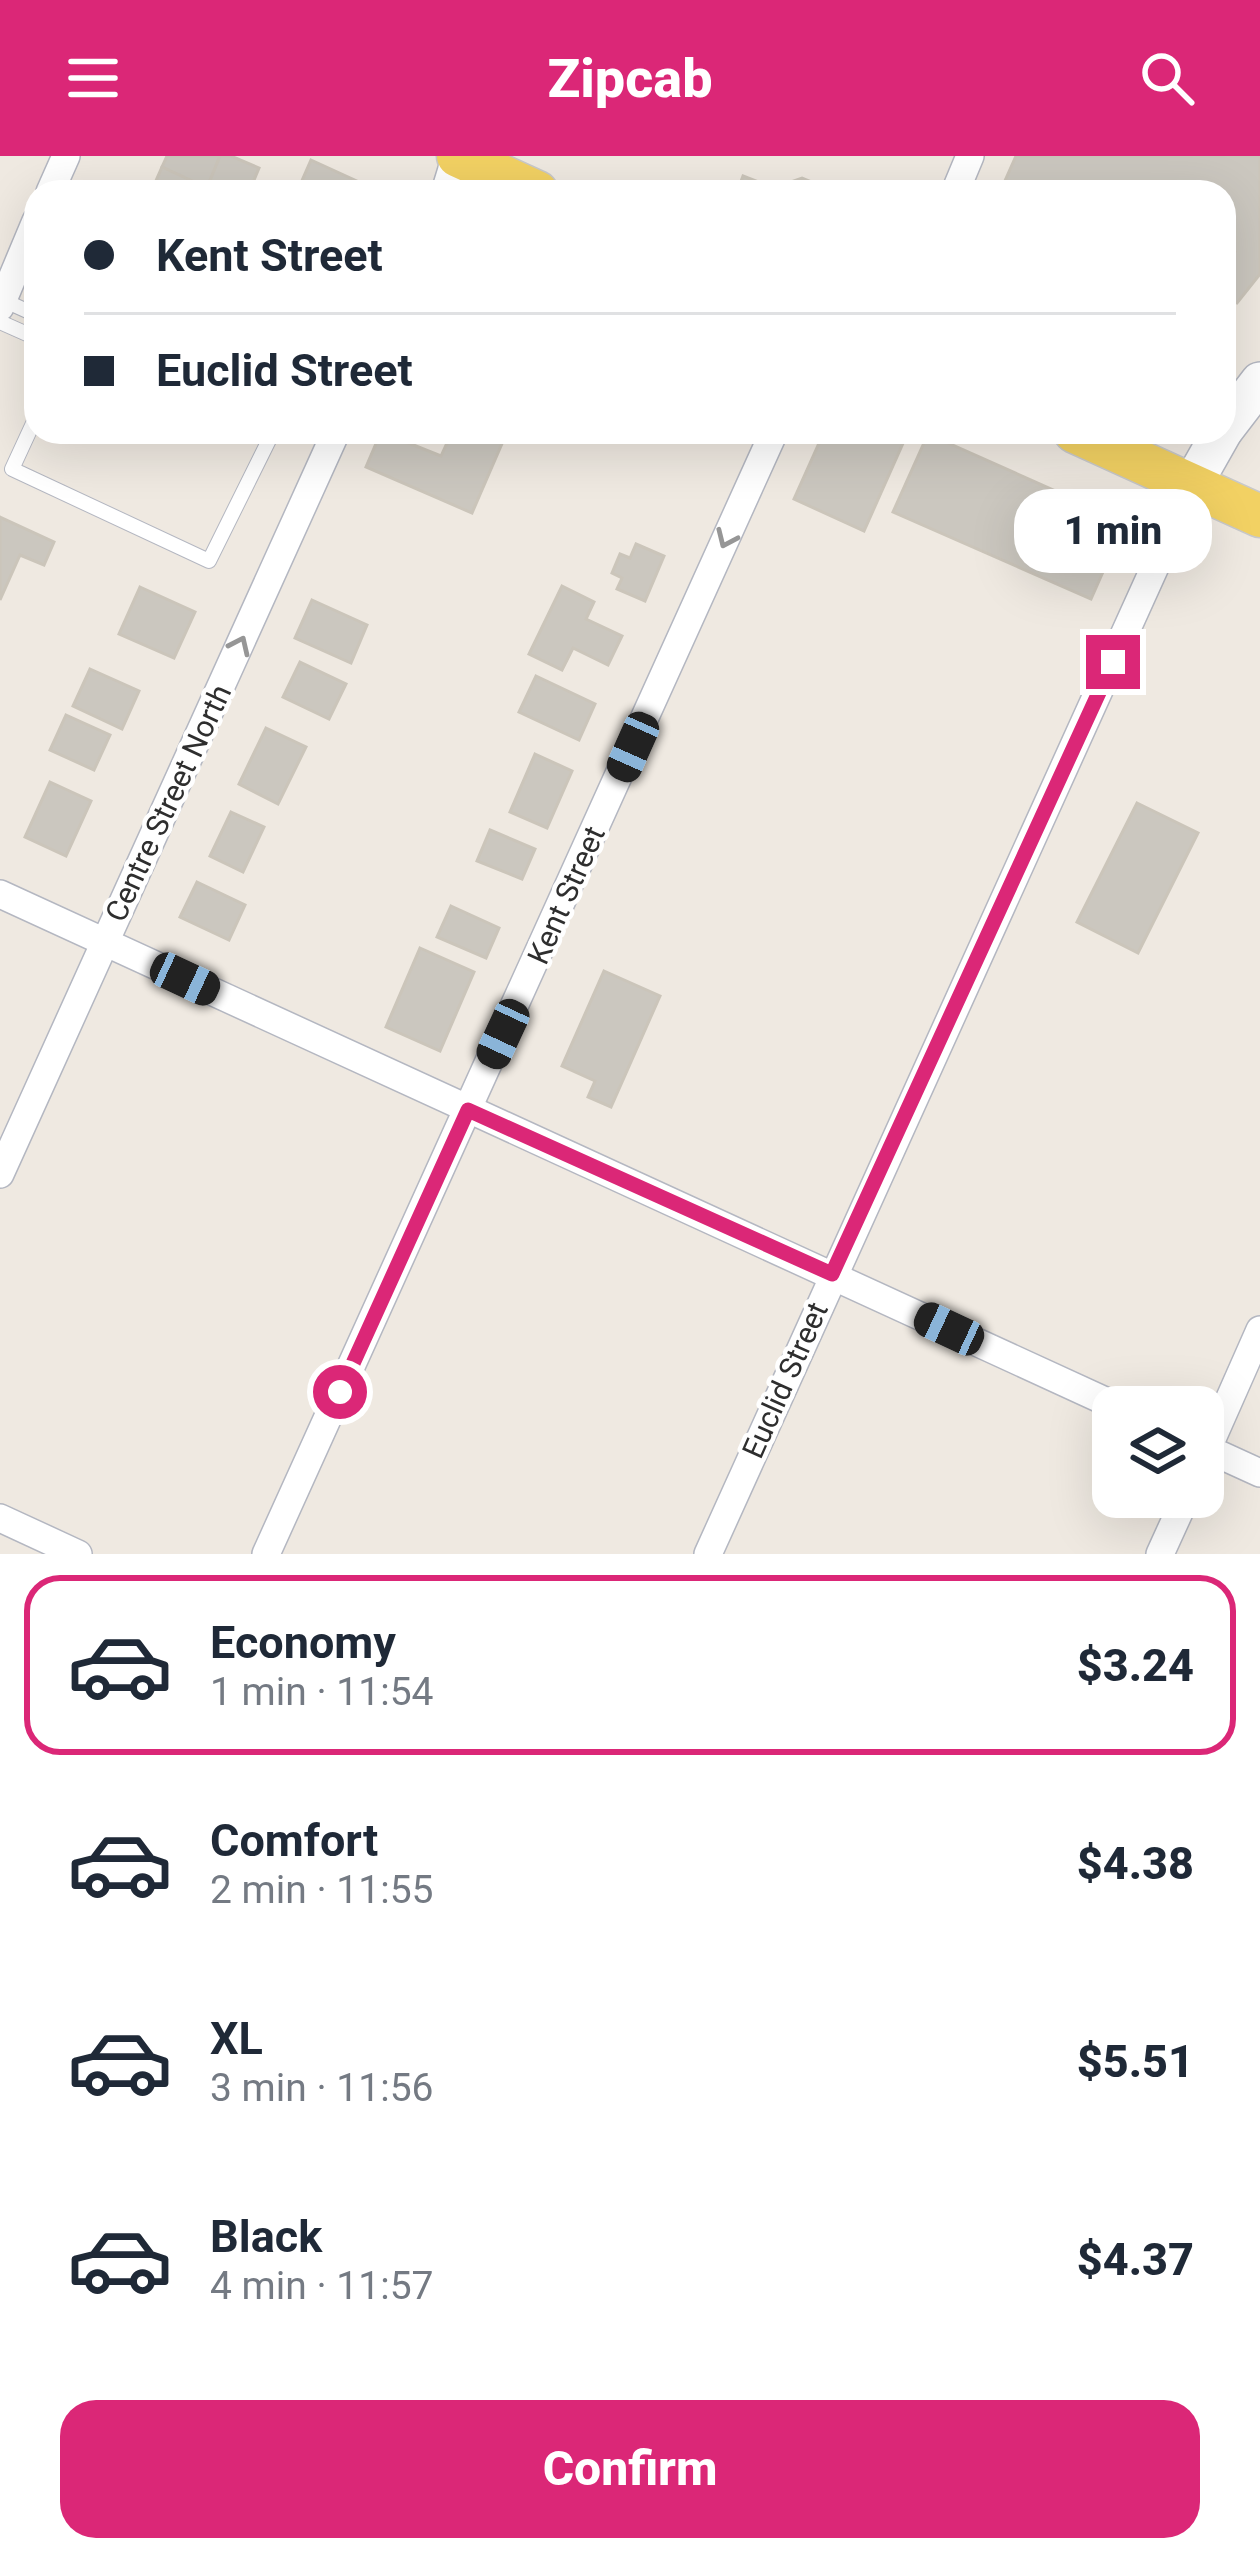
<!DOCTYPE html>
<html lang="en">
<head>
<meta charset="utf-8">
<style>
	:root { --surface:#fff; --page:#f2f2f3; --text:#1f2937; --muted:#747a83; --line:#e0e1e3; --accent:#db2777 }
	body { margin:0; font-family:Roboto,sans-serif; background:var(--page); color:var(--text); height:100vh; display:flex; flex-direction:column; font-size:45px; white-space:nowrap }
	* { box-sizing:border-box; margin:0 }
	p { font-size:39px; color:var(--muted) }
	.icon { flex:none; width:66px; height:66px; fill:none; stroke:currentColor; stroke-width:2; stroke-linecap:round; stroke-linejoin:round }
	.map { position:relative; height:1398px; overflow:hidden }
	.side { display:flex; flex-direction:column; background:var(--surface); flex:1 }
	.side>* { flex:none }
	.guide { position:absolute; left:24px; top:24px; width:1212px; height:264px; border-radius:36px; box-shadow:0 12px 48px #0002; display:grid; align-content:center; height:264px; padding:0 60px; background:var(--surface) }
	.controls { position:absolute; left:1092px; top:1230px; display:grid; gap:24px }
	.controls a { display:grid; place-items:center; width:132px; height:132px; border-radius:24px; background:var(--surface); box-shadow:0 12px 48px #0002; font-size:60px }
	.end { position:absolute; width:54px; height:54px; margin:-27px; border:15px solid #db2777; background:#fff; box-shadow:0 0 0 6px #fff }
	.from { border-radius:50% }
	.bubble { position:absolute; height:84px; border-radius:36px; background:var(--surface); box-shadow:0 12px 48px #0002; font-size:39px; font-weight:800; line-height:84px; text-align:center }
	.car { position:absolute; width:36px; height:72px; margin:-36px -18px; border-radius:15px; box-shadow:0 0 9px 3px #0007; background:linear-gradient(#222 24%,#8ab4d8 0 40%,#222 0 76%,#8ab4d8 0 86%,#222 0) }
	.guide b { display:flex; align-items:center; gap:42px; height:114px; font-size:45px }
	.guide b+b { border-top:3px solid var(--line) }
	.guide i { width:30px; height:30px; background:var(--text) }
	ul { padding:21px 0 0; list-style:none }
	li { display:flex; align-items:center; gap:36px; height:180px; margin:0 24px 18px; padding:0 36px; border:6px solid transparent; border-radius:36px }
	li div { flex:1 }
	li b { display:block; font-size:45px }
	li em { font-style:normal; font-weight:800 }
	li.current { border-color:var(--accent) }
	li>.icon { width:108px; height:108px; stroke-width:1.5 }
	.button { display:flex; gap:24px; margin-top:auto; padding:24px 60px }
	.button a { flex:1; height:138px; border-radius:36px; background:var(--accent); color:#fff; font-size:48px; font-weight:800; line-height:138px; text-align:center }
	header { display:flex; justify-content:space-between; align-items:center; height:156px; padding:0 60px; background:var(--accent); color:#fff; font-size:54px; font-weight:800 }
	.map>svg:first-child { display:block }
</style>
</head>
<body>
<header><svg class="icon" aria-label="menu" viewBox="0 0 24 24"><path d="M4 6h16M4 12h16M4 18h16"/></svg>Zipcab<svg class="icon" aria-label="search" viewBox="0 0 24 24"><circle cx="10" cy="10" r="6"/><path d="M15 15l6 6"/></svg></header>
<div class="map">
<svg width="1260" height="1398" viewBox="0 0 1260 1398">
	<rect width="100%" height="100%" fill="#efe9e1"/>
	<g fill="#cbc7bf" stroke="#cbc5ba" stroke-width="3">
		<polygon points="167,0 220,0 207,32 162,11"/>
		<polygon points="220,0 231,0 259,12 249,36 216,36 207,32"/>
		<polygon points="1016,0 1260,0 1260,118 1237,147 1224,142 1224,117 1235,96 1224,91 1224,36 1000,36"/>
		<polygon points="311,4 381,36 297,36"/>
		<polygon points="162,11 207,32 216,36 151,36"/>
		<polygon points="743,20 774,32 802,22 836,36 737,36"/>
		<polygon points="381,276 441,300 452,276 507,276 472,357 366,311"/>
		<polygon points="824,276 908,276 864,375 794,343"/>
		<polygon points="928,278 1125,366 1091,443 893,356"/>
		<polygon points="0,361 54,386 44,409 20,399 0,444"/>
		<polygon points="636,388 664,400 645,445 617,433 622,422 612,417 620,398 630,402"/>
		<polygon points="562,430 594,446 586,463 622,480 608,509 573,492 562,514 529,498"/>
		<polygon points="140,431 195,456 174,502 119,478"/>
		<polygon points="312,444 367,469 351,507 295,482"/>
		<polygon points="300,506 346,528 329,563 283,541"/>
		<polygon points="90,513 139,535 122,573 73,550"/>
		<polygon points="536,520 595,548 579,584 519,556"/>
		<polygon points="66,559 110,579 94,614 50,594"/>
		<polygon points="266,572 306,591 278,648 239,628"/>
		<polygon points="535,598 572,615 547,672 510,656"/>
		<polygon points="50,626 91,645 66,700 25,681"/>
		<polygon points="1137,647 1198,677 1138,797 1077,766"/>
		<polygon points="231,656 264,671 243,716 210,700"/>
		<polygon points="490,674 535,693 522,723 477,705"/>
		<polygon points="197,726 245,749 229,784 180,761"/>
		<polygon points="451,750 499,772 486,802 437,781"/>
		<polygon points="420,792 474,816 440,895 386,871"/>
		<polygon points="604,815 660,840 611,951 588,941 595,925 562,910"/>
	</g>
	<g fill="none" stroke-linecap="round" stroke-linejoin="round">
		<defs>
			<g id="lane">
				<polyline points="3,144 36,159"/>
				<polyline points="0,166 36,182"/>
				<polyline points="36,261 12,313 209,405 273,276"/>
			</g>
			<g id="street">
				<polyline points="50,36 66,0"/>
				<polyline points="445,36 456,0"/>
				<polyline points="955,36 970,0"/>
				<polyline points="0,151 36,65"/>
				<polyline points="0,738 1118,1251"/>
				<polyline points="0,1018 336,276"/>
				<polyline points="1203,1291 1260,1317"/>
				<polyline points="1203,1303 1260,1174"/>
				<polyline points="0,1362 78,1398"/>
				<polyline points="266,1398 774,276"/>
				<polyline points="708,1398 1192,329"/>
				<polyline points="1160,1398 1186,1341"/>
			</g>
			<g id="secondary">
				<polyline points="1224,273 1260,226"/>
				<polyline points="1192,329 1222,276"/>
			</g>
			<g id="primary">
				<polyline points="458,0 537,36"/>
				<polyline points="1075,276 1260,360"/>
			</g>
		</defs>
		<use href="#lane" stroke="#b4b7c1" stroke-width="16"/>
		<use href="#street" stroke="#b4b7c1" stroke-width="30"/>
		<use href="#secondary" stroke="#b4b7c1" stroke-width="42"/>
		<use href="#primary" stroke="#c9c9c9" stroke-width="45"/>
		<use href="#lane" stroke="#fff" stroke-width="14"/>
		<use href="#street" stroke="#fff" stroke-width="27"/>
		<use href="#secondary" stroke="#fff" stroke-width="39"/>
		<use href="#primary" stroke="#f2d163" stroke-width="42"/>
	</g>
	<defs><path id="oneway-chevron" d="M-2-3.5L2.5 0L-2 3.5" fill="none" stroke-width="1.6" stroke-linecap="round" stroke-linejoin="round" transform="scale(3)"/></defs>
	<g stroke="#969696">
		<use href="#oneway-chevron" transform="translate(726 383) rotate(114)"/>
		<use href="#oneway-chevron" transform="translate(240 489) rotate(-65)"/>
	</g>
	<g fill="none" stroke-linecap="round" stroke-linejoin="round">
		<polyline stroke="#db2777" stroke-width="15" points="340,1236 468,954 832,1118 1113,506"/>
	</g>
	<g text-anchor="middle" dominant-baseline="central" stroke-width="9" stroke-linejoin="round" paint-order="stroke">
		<g font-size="30" fill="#2e2e2e" stroke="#fff">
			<text transform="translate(168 647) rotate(-65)">Centre Street North</text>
			<text transform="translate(566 739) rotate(-66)">Kent Street</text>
			<text transform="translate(785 1224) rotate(-66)">Euclid Street</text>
		</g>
	</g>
</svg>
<div class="controls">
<a><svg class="icon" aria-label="layers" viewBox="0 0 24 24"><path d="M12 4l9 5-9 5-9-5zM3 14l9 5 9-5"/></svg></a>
</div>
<i class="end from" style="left:340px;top:1236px"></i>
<i class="end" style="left:1113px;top:506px"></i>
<div class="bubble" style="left:1014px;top:333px;width:198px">1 min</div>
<i class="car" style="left:633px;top:591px;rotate:204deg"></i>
<i class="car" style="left:185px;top:823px;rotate:115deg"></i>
<i class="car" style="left:503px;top:878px;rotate:205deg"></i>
<i class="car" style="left:949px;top:1173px;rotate:295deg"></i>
<div class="guide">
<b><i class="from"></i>Kent Street</b>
<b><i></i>Euclid Street</b>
</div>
</div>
<section class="side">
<ul>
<li class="current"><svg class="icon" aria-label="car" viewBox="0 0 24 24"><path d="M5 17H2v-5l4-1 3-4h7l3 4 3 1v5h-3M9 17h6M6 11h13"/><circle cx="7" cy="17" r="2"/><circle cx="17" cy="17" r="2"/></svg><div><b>Economy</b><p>1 min · 11:54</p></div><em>$3.24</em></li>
<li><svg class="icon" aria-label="car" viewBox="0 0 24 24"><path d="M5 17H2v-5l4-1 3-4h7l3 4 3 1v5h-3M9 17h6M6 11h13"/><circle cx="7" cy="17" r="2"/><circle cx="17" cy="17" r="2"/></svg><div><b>Comfort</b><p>2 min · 11:55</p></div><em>$4.38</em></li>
<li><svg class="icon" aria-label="car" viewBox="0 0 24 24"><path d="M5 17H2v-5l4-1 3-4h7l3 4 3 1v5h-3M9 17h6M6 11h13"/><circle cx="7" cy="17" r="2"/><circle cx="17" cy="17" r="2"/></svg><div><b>XL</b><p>3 min · 11:56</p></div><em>$5.51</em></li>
<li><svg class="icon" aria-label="car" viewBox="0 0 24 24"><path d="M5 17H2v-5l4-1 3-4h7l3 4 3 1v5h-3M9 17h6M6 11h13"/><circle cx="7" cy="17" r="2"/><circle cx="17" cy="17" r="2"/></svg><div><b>Black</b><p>4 min · 11:57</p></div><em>$4.37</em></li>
</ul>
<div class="button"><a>Confirm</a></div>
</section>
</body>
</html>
